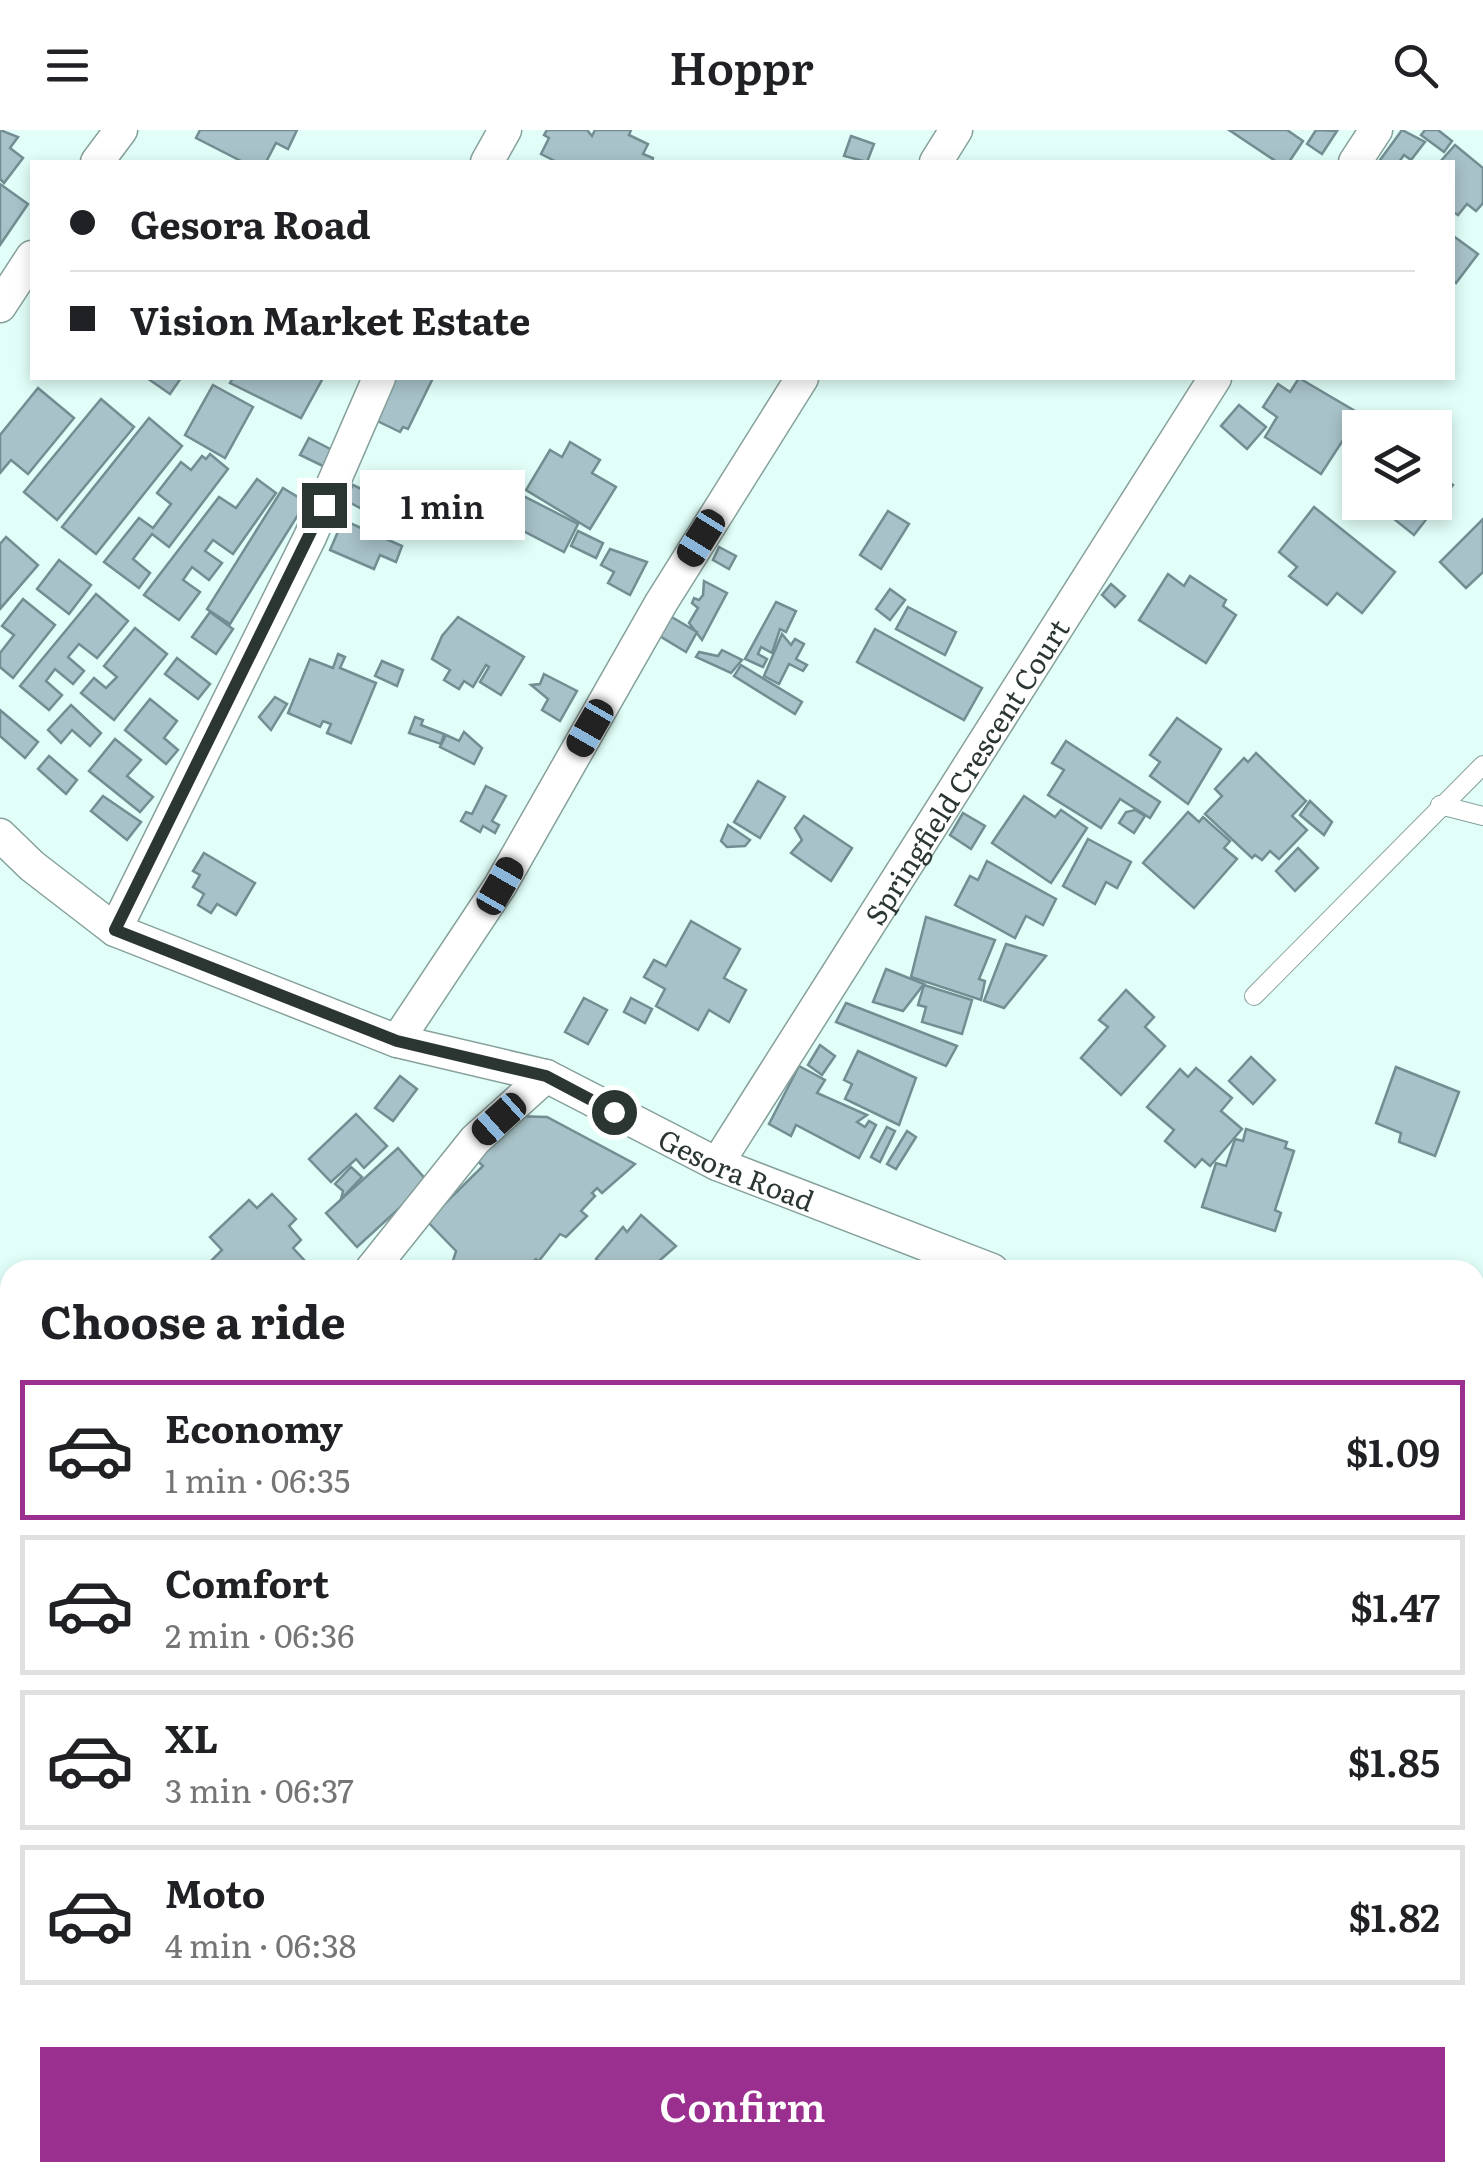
<!DOCTYPE html>
<html lang="en">
<head>
<meta charset="utf-8">
<style>
	:root { --surface:#fff; --page:#f6f6f6; --text:#202124; --muted:#757577; --line:#e0e0e0; --accent:#9b2f8f }
	body { margin:0; font-family:Literata,serif; background:var(--page); color:var(--text); height:100vh; display:flex; flex-direction:column; font-size:38px; white-space:nowrap }
	* { box-sizing:border-box; margin:0 }
	p { font-size:32px; color:var(--muted) }
	.icon { flex:none; width:55px; height:55px; fill:none; stroke:currentColor; stroke-width:2; stroke-linecap:round; stroke-linejoin:round }
	.map { position:relative; flex:1; overflow:hidden }
	.panel { position:absolute; left:0px; top:1130px; width:1485px; height:922px; display:flex; flex-direction:column; background:var(--surface); border-radius:30px 30px 0 0; box-shadow:0 5px 15px #0003 }
	.panel>* { flex:none }
	.guide { position:absolute; left:30px; top:30px; width:1425px; height:220px; border-radius:0px; box-shadow:0 5px 15px #0003; display:grid; align-content:center; height:220px; padding:0 40px; background:var(--surface) }
	.buttons { position:absolute; left:1342px; top:280px; display:grid; gap:20px }
	.buttons a { display:grid; place-items:center; width:110px; height:110px; border-radius:0px; background:var(--surface); box-shadow:0 5px 15px #0003; font-size:50px }
	.end { position:absolute; width:45px; height:45px; margin:-22px; border:12px solid #2b3633; background:#fff; box-shadow:0 0 0 5px #fff }
	.from { border-radius:50% }
	.bubble { position:absolute; height:70px; border-radius:0px; background:var(--surface); box-shadow:0 5px 15px #0003; font-size:32px; font-weight:600; line-height:70px; text-align:center }
	.car { position:absolute; width:30px; height:60px; margin:-30px -15px; border-radius:12px; box-shadow:0 0 8px 2px #0007; background:linear-gradient(#222 24%,#8ab4d8 0 40%,#222 0 76%,#8ab4d8 0 86%,#222 0) }
	.guide b { display:flex; align-items:center; gap:35px; height:95px; font-size:38px }
	.guide b+b { border-top:2px solid var(--line) }
	.guide i { width:25px; height:25px; background:var(--text) }
	ul { padding:0; list-style:none }
	li { display:flex; align-items:center; gap:30px; height:140px; margin:0 20px 15px; padding:0 20px; border:5px solid var(--line); border-radius:0px }
	li div { flex:1 }
	li b { display:block; font-size:38px }
	li em { font-style:normal; font-weight:600 }
	li.selected { border-color:var(--accent) }
	li>.icon { width:90px; height:90px; stroke-width:1.5 }
	h2 { padding:0 40px; font-size:45px; line-height:120px }
	.primary-button { display:flex; gap:20px; margin-top:auto; padding:20px 40px }
	.primary-button a { flex:1; height:115px; border-radius:0px; background:var(--accent); color:#fff; font-size:40px; font-weight:600; line-height:115px; text-align:center }
	header { display:flex; justify-content:space-between; align-items:center; height:130px; padding:0 40px; background:var(--surface); font-size:45px; font-weight:600 }
	.map>svg:first-child { display:block }
</style>
</head>
<body>
<header><svg class="icon" aria-label="menu" viewBox="0 0 24 24"><path d="M4 6h16M4 12h16M4 18h16"/></svg>Hoppr<svg class="icon" aria-label="search" viewBox="0 0 24 24"><circle cx="10" cy="10" r="6"/><path d="M15 15l6 6"/></svg></header>
<div class="map">
<svg width="1483" height="2052" viewBox="0 0 1483 2052">
	<rect width="100%" height="100%" fill="#e1fef8"/>
	<g fill="#a7c2c8" stroke="#738d92" stroke-width="2.5">
		<polygon points="0,0 18,7 10,18 23,28 4,53 0,49"/>
		<polygon points="200,0 297,0 288,19 276,13 266,32 243,32 196,8"/>
		<polygon points="547,0 587,0 592,6 595,0 631,0 629,5 648,14 643,24 653,28 652,32 557,32 541,24 549,8 544,5"/>
		<polygon points="1229,0 1287,0 1303,11 1289,32 1277,32"/>
		<polygon points="1316,0 1337,1 1322,24 1307,14"/>
		<polygon points="1402,0 1425,12 1411,30 1404,25 1399,32 1384,32 1380,30"/>
		<polygon points="1425,0 1438,0 1452,11 1444,22 1421,5"/>
		<polygon points="851,6 874,14 867,32 844,26"/>
		<polygon points="1455,15 1483,38 1483,73 1476,81 1467,74 1458,85 1452,81 1452,32 1440,32"/>
		<polygon points="0,54 28,74 0,115"/>
		<polygon points="1452,105 1478,124 1456,153 1452,150"/>
		<polygon points="147,248 181,248 170,264"/>
		<polygon points="233,248 323,248 301,288 230,253"/>
		<polygon points="386,248 433,248 408,299 403,297 400,302 367,286"/>
		<polygon points="1299,248 1360,284 1321,344 1265,307 1277,287 1263,277 1278,254 1290,262"/>
		<polygon points="213,255 253,277 225,328 185,305"/>
		<polygon points="38,258 74,288 28,344 11,330 0,343 0,305"/>
		<polygon points="101,269 134,297 57,390 24,362"/>
		<polygon points="1239,275 1266,297 1247,319 1221,296"/>
		<polygon points="149,288 182,316 96,424 62,397"/>
		<polygon points="309,308 334,321 325,337 300,325"/>
		<polygon points="570,312 600,330 592,343 616,357 590,399 526,360 550,320 562,327"/>
		<polygon points="210,324 228,339 169,417 152,404 133,429 150,443 139,458 104,432 139,388 153,398 171,374 157,363 181,332 191,340 202,326 206,329"/>
		<polygon points="1435,341 1453,355 1414,405 1373,372 1435,372"/>
		<polygon points="257,349 276,363 233,424 213,410 205,421 222,433 209,450 192,437 183,450 200,462 179,490 144,465 219,367 236,378"/>
		<polygon points="353,355 370,363 362,379 345,370"/>
		<polygon points="283,358 306,372 230,494 207,479"/>
		<polygon points="508,358 578,394 564,422 494,386"/>
		<polygon points="1314,377 1395,442 1362,483 1337,463 1327,475 1289,446 1297,437 1279,422"/>
		<polygon points="888,381 909,394 881,439 860,425"/>
		<polygon points="1483,389 1483,442 1466,458 1440,432"/>
		<polygon points="343,390 402,416 396,432 380,425 374,439 330,420"/>
		<polygon points="578,401 603,413 596,428 571,416"/>
		<polygon points="6,407 38,435 0,479 0,414"/>
		<polygon points="719,417 736,426 729,439 713,430"/>
		<polygon points="610,419 647,432 630,465 608,453 614,442 601,435"/>
		<polygon points="59,430 91,455 69,484 37,459"/>
		<polygon points="1168,444 1184,456 1190,446 1226,470 1223,476 1236,485 1206,533 1139,490"/>
		<polygon points="704,451 727,463 702,510 689,493 698,478 692,473 694,468 699,470 703,465"/>
		<polygon points="1111,454 1125,466 1115,477 1102,465"/>
		<polygon points="890,459 905,470 890,490 876,479"/>
		<polygon points="96,464 128,491 97,528 79,514 68,527 84,541 73,554 55,539 46,551 62,565 49,580 20,556"/>
		<polygon points="23,469 55,495 13,548 0,537 0,523 14,505 2,496"/>
		<polygon points="776,472 796,481 786,502 780,499 772,523 761,517 758,524 767,529 763,537 745,529"/>
		<polygon points="908,477 956,502 945,525 896,499"/>
		<polygon points="210,482 233,499 216,524 192,507"/>
		<polygon points="670,486 697,502 686,522 658,505"/>
		<polygon points="458,487 524,527 501,565 480,552 489,537 486,535 473,557 464,551 459,559 444,550 450,540 432,529 442,506"/>
		<polygon points="135,498 167,524 114,590 81,563 94,548 106,558 117,547 104,536"/>
		<polygon points="875,499 982,558 964,590 857,532"/>
		<polygon points="782,504 791,515 795,509 804,514 796,529 807,535 803,541 789,534 779,554 764,546"/>
		<polygon points="722,520 742,530 731,543 696,527 699,522 718,526"/>
		<polygon points="338,524 345,527 340,538 376,553 351,613 327,603 331,594 323,591 320,597 288,583 310,529 333,538"/>
		<polygon points="177,528 210,554 198,569 165,544"/>
		<polygon points="382,531 403,540 397,556 375,546"/>
		<polygon points="741,535 802,572 795,584 734,546"/>
		<polygon points="544,544 577,561 560,591 542,580 548,569 531,555 540,554"/>
		<polygon points="275,567 287,574 271,600 259,587"/>
		<polygon points="150,569 177,591 164,608 178,620 166,634 125,600"/>
		<polygon points="71,575 101,603 90,616 72,600 61,613 48,600"/>
		<polygon points="0,580 38,612 25,628 0,606"/>
		<polygon points="415,587 423,590 421,595 444,604 441,614 409,603"/>
		<polygon points="1177,588 1221,619 1188,674 1150,646 1160,632 1150,625"/>
		<polygon points="464,602 482,618 474,634 440,617 446,605 459,611"/>
		<polygon points="115,609 141,630 127,646 153,667 140,682 89,641"/>
		<polygon points="1066,611 1160,672 1150,688 1120,669 1101,698 1048,665 1064,640 1052,633"/>
		<polygon points="1256,623 1306,671 1292,686 1307,700 1279,729 1270,721 1262,730 1255,725 1252,728 1205,684 1222,666 1215,659 1244,628 1248,632"/>
		<polygon points="49,626 77,650 66,664 38,639"/>
		<polygon points="758,651 785,667 760,708 734,692"/>
		<polygon points="486,656 506,666 492,691 499,695 495,703 483,696 480,702 461,691 466,682 472,684"/>
		<polygon points="103,666 141,692 127,710 91,681"/>
		<polygon points="1024,666 1055,687 1061,680 1087,698 1051,753 992,713"/>
		<polygon points="1310,671 1332,692 1324,705 1300,685"/>
		<polygon points="1135,680 1145,686 1134,703 1119,693 1126,682"/>
		<polygon points="1188,682 1199,692 1203,687 1230,711 1224,718 1237,729 1194,778 1143,733"/>
		<polygon points="963,683 985,696 971,719 950,705"/>
		<polygon points="804,686 852,718 831,751 791,723 802,710 795,698"/>
		<polygon points="728,695 750,710 745,716 727,717 721,711"/>
		<polygon points="1088,709 1131,732 1117,758 1106,752 1095,774 1063,756"/>
		<polygon points="1298,718 1318,738 1295,761 1276,741"/>
		<polygon points="204,723 255,753 236,785 217,774 211,783 198,775 204,764 193,757 200,745 193,741"/>
		<polygon points="987,731 1056,769 1043,795 1026,786 1015,808 955,775 970,746 978,750"/>
		<polygon points="926,787 995,810 979,849 985,851 981,870 911,847"/>
		<polygon points="691,791 740,819 724,848 746,860 729,892 709,880 698,900 656,876 665,859 644,847 654,830 666,836"/>
		<polygon points="1006,814 1046,826 1004,878 984,871"/>
		<polygon points="886,839 924,854 903,881 873,872"/>
		<polygon points="924,855 972,870 962,904 922,892 926,877 918,875"/>
		<polygon points="1126,860 1154,887 1145,897 1165,916 1121,965 1081,928 1108,897 1099,890"/>
		<polygon points="584,868 607,880 588,914 565,902"/>
		<polygon points="631,868 652,879 645,893 624,882"/>
		<polygon points="846,873 957,916 946,936 836,892"/>
		<polygon points="820,915 835,926 822,945 808,935"/>
		<polygon points="858,921 916,948 899,995 845,969 852,954 844,950"/>
		<polygon points="1251,927 1275,950 1253,974 1229,951"/>
		<polygon points="799,936 825,950 817,963 867,985 857,992 865,997 869,991 876,995 859,1028 796,995 791,1006 769,994"/>
		<polygon points="1396,937 1459,962 1435,1026 1399,1012 1401,1003 1376,993"/>
		<polygon points="1196,938 1232,968 1221,981 1242,999 1210,1036 1202,1029 1195,1037 1165,1011 1174,1000 1147,977 1180,939 1188,947"/>
		<polygon points="400,946 417,959 393,991 375,978"/>
		<polygon points="356,984 387,1016 364,1038 356,1029 331,1052 309,1029"/>
		<polygon points="513,986 547,987 635,1034 602,1063 597,1058 592,1063 595,1066 581,1081 587,1086 566,1107 560,1104 538,1132 536,1129 521,1140 461,1140 453,1131 456,1121 427,1091 483,1036 471,1025"/>
		<polygon points="887,997 895,1001 880,1032 871,1027"/>
		<polygon points="1246,999 1287,1012 1285,1018 1294,1021 1275,1080 1281,1083 1275,1101 1202,1077 1216,1033 1226,1036 1235,1009 1243,1011"/>
		<polygon points="907,1001 916,1007 896,1039 887,1034"/>
		<polygon points="398,1018 428,1052 357,1117 326,1083"/>
		<polygon points="351,1037 362,1047 341,1069 343,1061 335,1054"/>
		<polygon points="272,1064 296,1089 289,1096 301,1110 293,1118 305,1131 295,1140 208,1140 205,1137 222,1120 210,1107 249,1070 257,1078"/>
		<polygon points="641,1085 676,1116 649,1140 608,1140 596,1129 623,1097 627,1102"/>
		<polygon points="1475,1337 1483,1340 1482,1373 1475,1370"/>
		<polygon points="1483,1447 1483,1496 1475,1487 1475,1454"/>
		<polygon points="0,1859 10,1869 10,1945 1,1954"/>
		<polygon points="10,1948 10,1998 0,1988 0,1959"/>
		<polygon points="0,2008 10,2018 10,2036 0,2046"/>
		<polygon points="214,2042 224,2052 153,2052 158,2047 155,2042"/>
		<polygon points="224,2042 274,2042 266,2052 235,2052"/>
		<polygon points="520,2042 561,2042 550,2052 528,2052"/>
		<polygon points="573,2042 628,2042 637,2052 568,2052 565,2049"/>
	</g>
	<g fill="none" stroke-linecap="round" stroke-linejoin="round">
		<defs>
			<g id="lane">
				<polyline points="1440,675 1483,686"/>
				<polyline points="1254,866 1483,635"/>
			</g>
			<g id="street">
				<polyline points="97,32 121,0"/>
				<polyline points="487,32 505,0"/>
				<polyline points="936,32 956,0"/>
				<polyline points="1355,32 1376,0"/>
				<polyline points="0,176 32,127"/>
				<path id="s1" d="M0 705 32 736 115 800 397 911 546 946 717 1034 992 1140"/>
				<polyline points="115,800 310,407 379,248"/>
				<polyline points="397,911 500,756 661,473 802,248"/>
				<path id="s2" d="M717 1034 1215 248"/>
				<polyline points="371,1140 475,1010 546,946"/>
				<polyline points="1475,1239 1483,1207"/>
				<polyline points="1475,1317 1483,1322"/>
				<polyline points="0,1777 10,1787"/>
				<polyline points="1475,1851 1483,1844"/>
				<polyline points="48,2052 58,2042"/>
				<polyline points="1245,2052 1256,2042"/>
			</g>
		</defs>
		<use href="#lane" stroke="#86a09b" stroke-width="20"/>
		<use href="#street" stroke="#86a09b" stroke-width="35"/>
		<use href="#lane" stroke="#fff" stroke-width="18"/>
		<use href="#street" stroke="#fff" stroke-width="32"/>
	</g>
	<g fill="none" stroke-linecap="round" stroke-linejoin="round">
		<polyline stroke="#2b3633" stroke-width="12" points="324,375 115,800 397,911 546,946 614,982"/>
	</g>
	<g text-anchor="middle" dominant-baseline="central" stroke-width="9" stroke-linejoin="round" paint-order="stroke">
		<g font-size="28" fill="#2b3633" stroke="#fff">
			<text stroke="none"><textPath href="#s2" startOffset="465">Springfield Crescent Court</textPath></text>
			<text stroke="none"><textPath href="#s1" startOffset="818">Gesora Road</textPath></text>
		</g>
	</g>
</svg>
<div class="buttons">
<a><svg class="icon" aria-label="layers" viewBox="0 0 24 24"><path d="M12 4l9 5-9 5-9-5zM3 14l9 5 9-5"/></svg></a>
</div>
<i class="end from" style="left:614px;top:982px"></i>
<i class="end" style="left:324px;top:375px"></i>
<div class="bubble" style="left:360px;top:340px;width:165px">1 min</div>
<i class="car" style="left:701px;top:408px;rotate:212deg"></i>
<i class="car" style="left:590px;top:598px;rotate:210deg"></i>
<i class="car" style="left:500px;top:756px;rotate:30deg"></i>
<i class="car" style="left:499px;top:989px;rotate:228deg"></i>
<div class="guide">
<b><i class="from"></i>Gesora Road</b>
<b><i></i>Vision Market Estate</b>
</div>
<section class="panel">
<h2>Choose a ride</h2>
<ul>
<li class="selected"><svg class="icon" aria-label="car" viewBox="0 0 24 24"><path d="M5 17H2v-5l4-1 3-4h7l3 4 3 1v5h-3M9 17h6M6 11h13"/><circle cx="7" cy="17" r="2"/><circle cx="17" cy="17" r="2"/></svg><div><b>Economy</b><p>1 min · 06:35</p></div><em>$1.09</em></li>
<li><svg class="icon" aria-label="car" viewBox="0 0 24 24"><path d="M5 17H2v-5l4-1 3-4h7l3 4 3 1v5h-3M9 17h6M6 11h13"/><circle cx="7" cy="17" r="2"/><circle cx="17" cy="17" r="2"/></svg><div><b>Comfort</b><p>2 min · 06:36</p></div><em>$1.47</em></li>
<li><svg class="icon" aria-label="car" viewBox="0 0 24 24"><path d="M5 17H2v-5l4-1 3-4h7l3 4 3 1v5h-3M9 17h6M6 11h13"/><circle cx="7" cy="17" r="2"/><circle cx="17" cy="17" r="2"/></svg><div><b>XL</b><p>3 min · 06:37</p></div><em>$1.85</em></li>
<li><svg class="icon" aria-label="car" viewBox="0 0 24 24"><path d="M5 17H2v-5l4-1 3-4h7l3 4 3 1v5h-3M9 17h6M6 11h13"/><circle cx="7" cy="17" r="2"/><circle cx="17" cy="17" r="2"/></svg><div><b>Moto</b><p>4 min · 06:38</p></div><em>$1.82</em></li>
</ul>
<div class="primary-button"><a>Confirm</a></div>
</section>
</div>
</body>
</html>
